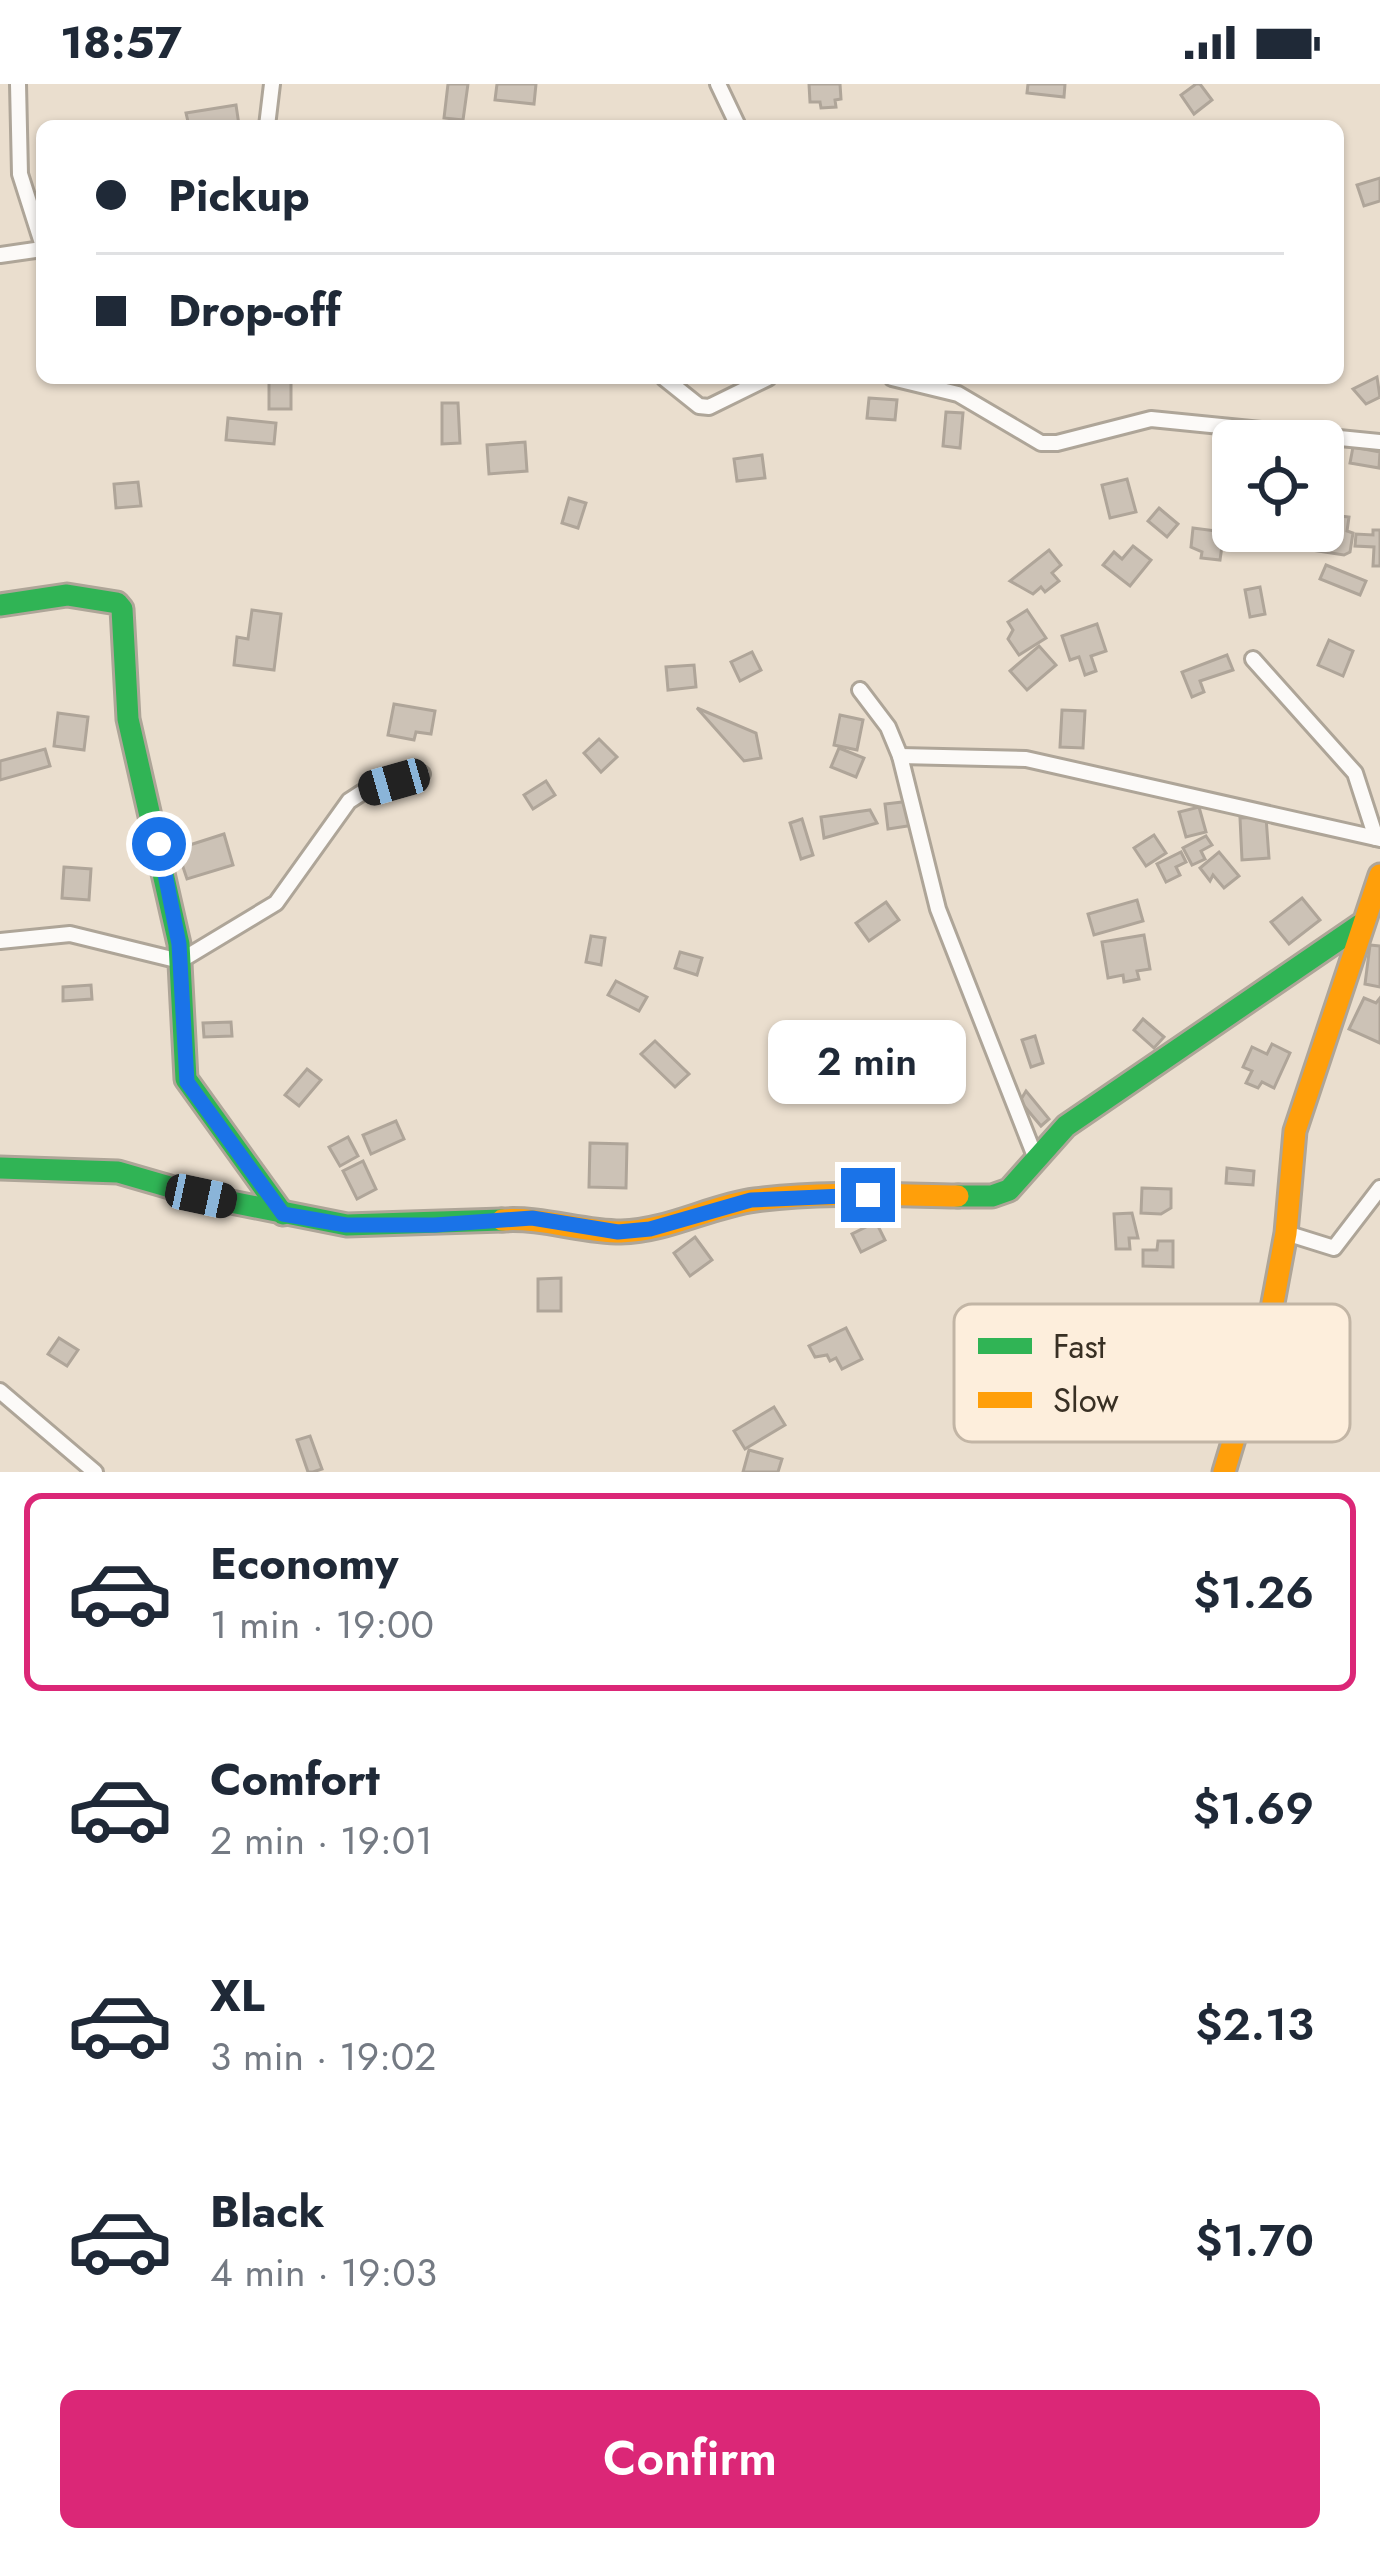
<!DOCTYPE html>
<html lang="en">
<head>
<meta charset="utf-8">
<style>
	:root { --surface:#fff; --page:#f6f6f7; --text:#1f2937; --muted:#747a83; --line:#e0e1e3; --accent:#db2777 }
	body { margin:0; font-family:Jost,sans-serif; background:var(--page); color:var(--text); height:100vh; display:flex; flex-direction:column; font-size:45px; white-space:nowrap }
	* { box-sizing:border-box; margin:0 }
	p { font-size:39px; color:var(--muted) }
	.icon { flex:none; width:66px; height:66px; fill:none; stroke:currentColor; stroke-width:2; stroke-linecap:round; stroke-linejoin:round }
	.map { position:relative; height:1388px; overflow:hidden }
	.sheet { display:flex; flex-direction:column; background:var(--surface); flex:1 }
	.sheet>* { flex:none }
	.hud { position:absolute; left:36px; top:36px; width:1308px; height:264px; border-radius:18px; box-shadow:0 3px 9px #0004; display:grid; align-content:center; height:264px; padding:0 60px; background:var(--surface) }
	.fabs { position:absolute; left:1212px; top:336px; display:grid; gap:24px }
	.fabs a { display:grid; place-items:center; width:132px; height:132px; border-radius:18px; background:var(--surface); box-shadow:0 3px 9px #0004; font-size:60px }
	.end { position:absolute; width:54px; height:54px; margin:-27px; border:15px solid #1a73e8; background:#fff; box-shadow:0 0 0 6px #fff }
	.from { border-radius:50% }
	.bubble { position:absolute; height:84px; border-radius:18px; background:var(--surface); box-shadow:0 3px 9px #0004; font-size:39px; font-weight:600; line-height:84px; text-align:center }
	.car { position:absolute; width:36px; height:72px; margin:-36px -18px; border-radius:15px; box-shadow:0 0 9px 3px #0007; background:linear-gradient(#222 24%,#8ab4d8 0 40%,#222 0 76%,#8ab4d8 0 86%,#222 0) }
	.hud b { display:flex; align-items:center; gap:42px; height:114px; font-size:45px }
	.hud b+b { border-top:3px solid var(--line) }
	.hud i { width:30px; height:30px; background:var(--text) }
	ul { padding:21px 0 0; list-style:none }
	li { display:flex; align-items:center; gap:36px; height:198px; margin:0 24px 18px; padding:0 36px; border:6px solid transparent; border-radius:18px }
	li div { flex:1 }
	li b { display:block; font-size:45px }
	li em { font-style:normal; font-weight:600 }
	li.on { border-color:var(--accent) }
	li>.icon { width:108px; height:108px; stroke-width:1.5 }
	.cta { display:flex; gap:24px; margin-top:auto; padding:24px 60px }
	.cta a { flex:1; height:138px; border-radius:18px; background:var(--accent); color:#fff; font-size:48px; font-weight:600; line-height:138px; text-align:center }
	.status { display:flex; justify-content:space-between; align-items:center; height:84px; padding:0 60px; background:var(--surface); direction:ltr }
	.status svg { height:33px; fill:currentColor }
	.map>svg:first-child { display:block }
</style>
</head>
<body>
<div class="status"><b>18:57</b><svg viewBox="0 0 49 12"><path d="M0 12V9h3v3zM5 12V6h3v6zM10 12V3h3v9zM15 12V0h3v12zM26 1h20v11H26zM47 4h2v5h-2z"/></svg></div>
<div class="map">
<svg width="1380" height="1388" viewBox="0 0 1380 1388">
	<rect width="100%" height="100%" fill="#eadece"/>
	<g fill="#ccc2b6" stroke="#afa599" stroke-width="3">
		<polygon points="448,0 468,0 463,36 444,34"/>
		<polygon points="497,0 536,0 534,20 495,16"/>
		<polygon points="809,0 840,0 841,15 835,16 836,23 821,24 820,18 810,18"/>
		<polygon points="1028,0 1065,0 1064,13 1027,9"/>
		<polygon points="1196,0 1200,0 1212,16 1194,30 1181,11"/>
		<polygon points="236,21 239,41 189,42 186,29"/>
		<polygon points="1380,94 1380,117 1364,122 1357,101"/>
		<polygon points="1377,293 1380,313 1366,320 1353,305"/>
		<rect x="269" y="298" width="22" height="27"/>
		<polygon points="869,314 897,316 895,336 867,334"/>
		<polygon points="442,319 458,319 460,359 442,360"/>
		<polygon points="946,328 963,329 960,364 943,362"/>
		<polygon points="228,334 276,339 274,360 226,356"/>
		<polygon points="525,358 527,387 489,390 487,361"/>
		<polygon points="1353,363 1380,368 1379,384 1350,379"/>
		<polygon points="762,371 765,394 737,397 734,375"/>
		<polygon points="1127,395 1136,428 1110,434 1102,401"/>
		<polygon points="138,398 141,422 116,424 114,400"/>
		<polygon points="569,414 586,419 578,444 562,439"/>
		<polygon points="1323,422 1338,425 1340,432 1349,433 1347,447 1353,449 1350,468 1344,471 1298,464 1299,457 1287,455 1288,447 1323,447"/>
		<polygon points="1159,424 1178,440 1167,453 1148,437"/>
		<polygon points="1193,444 1224,448 1220,476 1201,474 1202,468 1191,463"/>
		<polygon points="1373,446 1380,446 1380,482 1373,482 1374,463 1355,462 1356,450 1373,451"/>
		<polygon points="1133,462 1151,476 1130,502 1103,481 1114,468 1122,475"/>
		<polygon points="1049,466 1061,481 1052,489 1059,497 1045,508 1041,503 1033,510 1010,497"/>
		<polygon points="1326,481 1366,497 1360,511 1320,495"/>
		<polygon points="1260,503 1265,530 1250,533 1245,506"/>
		<polygon points="252,526 281,530 274,586 234,581 237,553 248,555"/>
		<polygon points="1027,526 1046,554 1019,571 1008,555 1013,546 1008,538"/>
		<polygon points="1097,540 1106,567 1091,572 1096,587 1085,591 1079,573 1070,576 1062,552"/>
		<polygon points="1329,556 1353,567 1343,592 1318,581"/>
		<polygon points="1039,562 1056,581 1027,606 1010,587"/>
		<polygon points="752,568 761,586 740,597 731,578"/>
		<polygon points="1227,571 1233,586 1200,597 1204,608 1192,613 1182,588"/>
		<polygon points="694,581 696,603 668,606 666,583"/>
		<polygon points="394,620 435,627 431,650 416,648 414,656 388,651"/>
		<polygon points="697,624 756,649 761,674 744,677"/>
		<polygon points="1062,626 1085,627 1083,664 1060,663"/>
		<polygon points="58,629 88,633 84,666 54,662"/>
		<polygon points="840,631 863,636 857,666 834,661"/>
		<polygon points="599,655 617,673 601,688 584,669"/>
		<polygon points="839,664 864,674 856,693 831,683"/>
		<polygon points="45,665 50,682 0,696 0,677"/>
		<polygon points="546,697 555,711 533,725 524,711"/>
		<polygon points="911,717 914,741 888,745 885,720"/>
		<polygon points="1199,723 1206,748 1186,753 1179,728"/>
		<polygon points="870,726 877,739 824,754 821,733"/>
		<polygon points="1266,733 1269,774 1242,776 1240,734"/>
		<polygon points="802,735 813,771 801,775 790,739"/>
		<polygon points="224,750 233,781 187,795 177,765"/>
		<polygon points="1154,751 1166,769 1146,782 1134,764"/>
		<polygon points="1206,752 1212,761 1201,767 1205,775 1192,781 1183,764"/>
		<polygon points="1181,768 1186,778 1176,783 1180,791 1166,798 1157,780"/>
		<polygon points="1219,768 1239,792 1224,804 1213,791 1210,797 1200,784"/>
		<polygon points="64,783 91,785 89,816 62,814"/>
		<polygon points="1302,814 1320,836 1289,860 1271,838"/>
		<polygon points="1137,816 1143,837 1094,851 1088,830"/>
		<polygon points="886,818 899,836 869,857 856,839"/>
		<polygon points="1144,851 1150,885 1137,887 1139,895 1124,898 1123,891 1108,894 1102,858"/>
		<polygon points="591,852 605,854 601,881 586,878"/>
		<polygon points="1370,861 1380,862 1380,903 1365,900"/>
		<polygon points="680,868 702,874 697,891 675,884"/>
		<polygon points="616,897 647,913 639,927 608,911"/>
		<polygon points="91,901 92,915 63,917 63,903"/>
		<polygon points="1364,914 1376,919 1380,914 1380,959 1349,945"/>
		<polygon points="1143,935 1164,953 1154,964 1134,946"/>
		<polygon points="231,938 232,952 204,953 203,939"/>
		<polygon points="1035,952 1043,979 1031,983 1022,956"/>
		<polygon points="655,957 689,990 675,1003 641,970"/>
		<polygon points="1272,960 1290,969 1274,1004 1262,998 1258,1004 1246,999 1252,987 1243,983 1252,963 1267,970"/>
		<polygon points="307,985 321,996 299,1022 285,1011"/>
		<polygon points="1026,1007 1049,1035 1041,1042 1020,1017"/>
		<polygon points="396,1037 404,1055 371,1070 363,1051"/>
		<polygon points="348,1053 358,1072 340,1082 329,1063"/>
		<polygon points="590,1059 627,1060 626,1104 589,1103"/>
		<polygon points="363,1077 376,1105 357,1115 343,1087"/>
		<polygon points="1227,1084 1254,1087 1253,1101 1226,1099"/>
		<polygon points="1142,1104 1171,1105 1171,1124 1161,1130 1141,1129"/>
		<polygon points="1132,1129 1138,1154 1129,1154 1130,1165 1116,1165 1114,1130"/>
		<polygon points="876,1138 885,1156 861,1168 852,1150"/>
		<polygon points="695,1153 712,1176 690,1192 674,1169"/>
		<polygon points="1158,1157 1173,1157 1173,1183 1143,1182 1143,1166 1157,1166"/>
		<polygon points="561,1194 561,1227 538,1227 538,1195"/>
		<polygon points="846,1244 862,1275 842,1285 836,1274 830,1277 827,1271 815,1273 809,1262"/>
		<polygon points="59,1254 78,1266 67,1282 48,1270"/>
		<polygon points="774,1323 785,1341 745,1365 734,1347"/>
		<polygon points="310,1352 322,1385 313,1388 308,1388 297,1356"/>
		<polygon points="749,1366 782,1375 778,1388 743,1388"/>
	</g>
	<g fill="none" stroke-linecap="round" stroke-linejoin="round">
		<defs>
			<g id="street">
				<polyline points="18,0 20,90 42,159"/>
				<polyline points="718,0 738,42"/>
				<polyline points="267,42 272,0"/>
				<polyline points="0,171 42,165"/>
				<polyline points="664,294 699,322 709,323 768,294"/>
				<polyline points="892,294 958,310 1041,359 1057,359 1151,335 1380,358"/>
				<polyline points="1253,575 1355,689 1376,754"/>
				<polyline points="860,606 888,643 900,672 938,825 1036,1075"/>
				<polyline points="900,672 1026,675 1380,755"/>
				<polyline points="0,857 70,850 180,877 276,819 349,717 366,706 422,690"/>
				<polyline points="1286,1149 1334,1164 1380,1104"/>
				<polyline points="0,1307 95,1388"/>
			</g>
			<g id="fast">
				<polyline points="0,521 67,511 117,519 122,525 128,635 179,860 186,995 283,1130"/>
				<polyline points="0,1084 118,1088 201,1112 347,1141 502,1136"/>
				<polyline points="958,1112 992,1112 1009,1106 1066,1042 1360,841"/>
			</g>
			<g id="slow">
				<path d="M502 1136C543 1133 581 1148 621 1148 668 1147 710 1122 755 1116 822 1107 891 1111 958 1112"/>
				<polyline points="1224,1388 1270,1235 1286,1149 1295,1047 1380,791"/>
			</g>
		</defs>
		<use href="#street" stroke="#aea598" stroke-width="20"/>
		<use href="#fast" stroke="#aea598" stroke-width="27"/>
		<use href="#slow" stroke="#aea598" stroke-width="27"/>
		<use href="#street" stroke="#fcfaf8" stroke-width="14"/>
		<use href="#fast" stroke="#30b455" stroke-width="21"/>
		<use href="#slow" stroke="#ff9f0a" stroke-width="21"/>
	</g>
	<g fill="none" stroke-linecap="round" stroke-linejoin="round">
		<polyline stroke="#1a73e8" stroke-width="15" points="159,760 179,860 187,998 283,1130 346,1141 435,1141 532,1134 618,1148 650,1145 751,1116 868,1111"/>
	</g>
	<rect x="954" y="1220" width="396" height="138" rx="18" fill="#fdeedc" stroke="#c2b5a5" stroke-width="3"/>
	<rect x="978" y="1254" width="54" height="16" fill="#30b455"/>
	<rect x="978" y="1308" width="54" height="16" fill="#ff9f0a"/>
	<g font-size="33" fill="#393024">
		<text x="1053" y="1274">Fast</text>
		<text x="1053" y="1328">Slow</text>
	</g>
</svg>
<div class="fabs">
<a><svg class="icon" aria-label="locate" viewBox="0 0 24 24"><circle cx="12" cy="12" r="6"/><path d="M12 2v4M12 18v4M2 12h4M18 12h4"/></svg></a>
</div>
<i class="end from" style="left:159px;top:760px"></i>
<i class="end" style="left:868px;top:1111px"></i>
<div class="bubble" style="left:768px;top:936px;width:198px">2 min</div>
<i class="car" style="left:394px;top:698px;rotate:254deg"></i>
<i class="car" style="left:201px;top:1112px;rotate:102deg"></i>
<div class="hud">
<b><i class="from"></i>Pickup</b>
<b><i></i>Drop-off</b>
</div>
</div>
<section class="sheet">
<ul>
<li class="on"><svg class="icon" aria-label="car" viewBox="0 0 24 24"><path d="M5 17H2v-5l4-1 3-4h7l3 4 3 1v5h-3M9 17h6M6 11h13"/><circle cx="7" cy="17" r="2"/><circle cx="17" cy="17" r="2"/></svg><div><b>Economy</b><p>1 min · 19:00</p></div><em>$1.26</em></li>
<li><svg class="icon" aria-label="car" viewBox="0 0 24 24"><path d="M5 17H2v-5l4-1 3-4h7l3 4 3 1v5h-3M9 17h6M6 11h13"/><circle cx="7" cy="17" r="2"/><circle cx="17" cy="17" r="2"/></svg><div><b>Comfort</b><p>2 min · 19:01</p></div><em>$1.69</em></li>
<li><svg class="icon" aria-label="car" viewBox="0 0 24 24"><path d="M5 17H2v-5l4-1 3-4h7l3 4 3 1v5h-3M9 17h6M6 11h13"/><circle cx="7" cy="17" r="2"/><circle cx="17" cy="17" r="2"/></svg><div><b>XL</b><p>3 min · 19:02</p></div><em>$2.13</em></li>
<li><svg class="icon" aria-label="car" viewBox="0 0 24 24"><path d="M5 17H2v-5l4-1 3-4h7l3 4 3 1v5h-3M9 17h6M6 11h13"/><circle cx="7" cy="17" r="2"/><circle cx="17" cy="17" r="2"/></svg><div><b>Black</b><p>4 min · 19:03</p></div><em>$1.70</em></li>
</ul>
<div class="cta"><a>Confirm</a></div>
</section>
</body>
</html>
